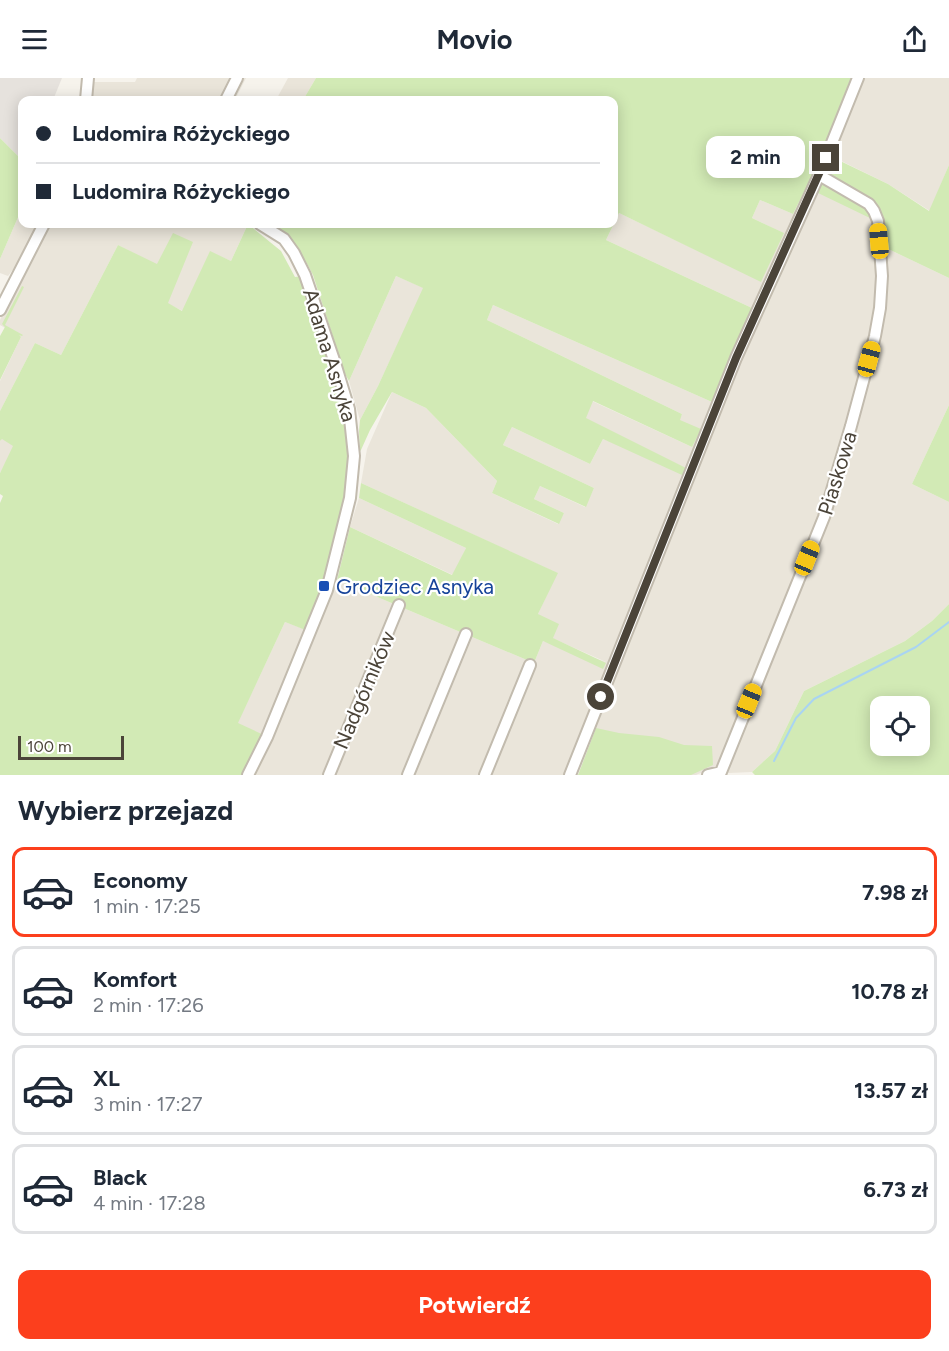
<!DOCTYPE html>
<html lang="pl">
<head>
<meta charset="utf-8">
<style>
	:root { --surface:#fff; --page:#f6f6f7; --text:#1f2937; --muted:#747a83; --line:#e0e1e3; --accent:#fc3f1d }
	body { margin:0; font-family:Figtree,sans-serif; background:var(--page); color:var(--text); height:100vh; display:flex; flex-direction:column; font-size:22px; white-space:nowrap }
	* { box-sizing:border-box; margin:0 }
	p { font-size:20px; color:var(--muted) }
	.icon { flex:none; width:33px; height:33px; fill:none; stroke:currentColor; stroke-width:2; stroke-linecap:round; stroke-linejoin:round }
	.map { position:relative; height:697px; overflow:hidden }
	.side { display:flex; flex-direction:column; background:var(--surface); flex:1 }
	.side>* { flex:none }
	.hud { position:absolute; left:18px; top:18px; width:600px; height:132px; border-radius:12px; box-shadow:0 3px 15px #0003; display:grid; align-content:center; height:132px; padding:0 18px; background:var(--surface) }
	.tools { position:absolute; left:870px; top:618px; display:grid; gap:12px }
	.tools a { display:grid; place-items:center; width:60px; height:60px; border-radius:12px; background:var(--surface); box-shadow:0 3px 15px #0003; font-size:30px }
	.scale { position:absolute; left:18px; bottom:15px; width:106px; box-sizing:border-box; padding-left:6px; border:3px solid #4b4439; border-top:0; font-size:16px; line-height:21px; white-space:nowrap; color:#4b4439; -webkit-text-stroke:4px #fff; paint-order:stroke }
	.end { position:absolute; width:27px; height:27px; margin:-14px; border:8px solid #4b4439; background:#fff; box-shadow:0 0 0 3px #fff }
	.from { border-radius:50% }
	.bubble { position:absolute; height:42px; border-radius:12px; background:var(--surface); box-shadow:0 3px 15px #0003; font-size:20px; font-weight:700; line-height:42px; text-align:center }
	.car { position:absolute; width:18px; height:36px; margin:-18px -9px; border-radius:8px; box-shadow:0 0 4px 2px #0007; background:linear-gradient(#f5c518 24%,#345 0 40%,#f5c518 0 76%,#345 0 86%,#f5c518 0) }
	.hud b { display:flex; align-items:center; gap:21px; height:57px; font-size:22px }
	.hud b+b { border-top:2px solid var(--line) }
	.hud i { width:15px; height:15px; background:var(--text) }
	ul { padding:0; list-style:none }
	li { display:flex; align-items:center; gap:18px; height:90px; margin:0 12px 9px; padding:0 6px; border:3px solid var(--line); border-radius:12px }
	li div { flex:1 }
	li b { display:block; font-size:22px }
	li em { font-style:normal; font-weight:700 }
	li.active { border-color:var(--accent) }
	li>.icon { width:54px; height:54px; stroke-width:1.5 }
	h2 { padding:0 18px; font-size:27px; line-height:72px }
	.action { display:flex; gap:12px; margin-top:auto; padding:12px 18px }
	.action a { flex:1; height:69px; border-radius:12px; background:var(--accent); color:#fff; font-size:24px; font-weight:700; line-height:69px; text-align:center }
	header { display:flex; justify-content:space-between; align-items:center; height:78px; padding:0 18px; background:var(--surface); font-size:27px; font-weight:700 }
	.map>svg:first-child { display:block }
</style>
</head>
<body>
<header><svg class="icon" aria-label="menu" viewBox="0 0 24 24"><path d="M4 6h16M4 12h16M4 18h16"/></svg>Movio<svg class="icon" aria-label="share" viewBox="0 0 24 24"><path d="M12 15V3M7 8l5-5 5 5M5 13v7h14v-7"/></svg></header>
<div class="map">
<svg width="949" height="697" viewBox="0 0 949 697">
	<rect width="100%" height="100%" fill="#f6f3ec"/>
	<g fill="#eae5da">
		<polygon points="137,0 246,0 235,22 87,22 94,4 135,4"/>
		<polygon points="288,0 316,0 303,22 276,22"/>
		<polygon points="851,0 949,0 949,87 930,133 888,106 835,80 827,96 864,117 875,125 880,132 884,143 884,169 949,200 949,327 912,406 949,424 949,526 932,543 905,563 804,613 775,673 752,694 729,695 719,691 703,694 696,697 669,697 664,682 594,654 580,656 564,697 243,697 237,646 285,544 315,555 337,502 534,585 543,563 606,584 552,560 538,536 557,495 361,405 367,371 392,314 426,330 497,403 492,415 558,446 564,435 534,421 540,408 585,429 594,410 503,367 512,349 590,386 603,361 685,390 585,341 592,323 692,369 679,342 682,336 487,242 493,227 712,324 752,230 606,162 619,135 761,203 783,155 752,140 760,122 793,136 814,94"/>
		<polygon points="22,130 22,146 247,146 247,148 231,183 210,174 183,233 168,226 157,187 118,167 61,277 35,265 0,333 0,303 21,259 0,247 0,242 45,149 8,198 0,195 0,181"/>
		<polygon points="396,198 424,210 378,308 360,342 349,303"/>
		<polygon points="2,360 14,368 0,395 0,363"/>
		<polygon points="359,420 466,470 453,497 350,449"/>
	</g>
	<polygon fill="#e6e2dd" points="0,0 62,0 53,22 22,22 22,79 21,81 0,60"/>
	<g fill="#d2eab5" fill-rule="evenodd">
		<path d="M316 0H851L814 94 793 136 760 122 752 140 784 155 761 204 619 135 606 162 752 230 712 324 493 227 487 242 682 336 680 342 701 351 692 369 593 323 586 340 686 390 682 397 603 361 590 386 512 349 503 367 594 410 586 429 540 408 534 421 564 435 559 446 492 415 497 403 426 330 392 314 370 352 361 372 360 373 359 353 360 342 378 308 423 210 396 198 349 303 345 296 313 197C301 173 291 163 272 146H614V22H303Z"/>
		<polygon points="0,60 21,81 22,79 22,130 0,181"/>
		<path d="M834 80 888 106 929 133 949 87V200L884 169C884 159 885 149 883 140 877 118 846 107 827 96Z"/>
		<path d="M822 104C839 113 865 122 872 141L818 115Z"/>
		<polygon points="248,146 281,173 295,199 302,198 345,331 350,380 346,421 330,486 308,553 285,544 238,645 266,658 243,697 0,697 0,425 3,418 0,416 0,395 13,368 2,361 0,363 0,333 35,265 61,277 118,167 157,186 173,155 193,164 168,225 182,233 210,173 231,183"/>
		<polygon points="22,208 24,209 5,247 23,257 22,258 19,257 21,259 0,302 0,258 5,249 2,246"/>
		<polygon points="949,327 949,424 912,406"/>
		<polygon points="361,405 558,495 538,536 559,546 553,560 606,585 603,591 543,563 534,585 337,502 350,449 452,497 466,470 359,420"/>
		<path d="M949 526V697H755L752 694 775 673 804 613 905 563 932 543ZM880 628H920V668H880Z"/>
		<polygon points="596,650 619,655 659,659 684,667 712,668 713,687 691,697 578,697"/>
	</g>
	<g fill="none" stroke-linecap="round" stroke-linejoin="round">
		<polyline stroke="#a9d4f2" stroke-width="2" points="774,683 796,640 814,621 916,569 949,544"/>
		<defs>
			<g id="minor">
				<polyline points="86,22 88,0"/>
				<polyline points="226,22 237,0"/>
				<polyline points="0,232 44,146"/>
				<polyline points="248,697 267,659 327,512 350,420 354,378 349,331 335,285 305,197 294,175 284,161 260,146"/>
				<polyline points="329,697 399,527"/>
				<polyline points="408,697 466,556"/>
				<polyline points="485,697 530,587"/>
				<polyline points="570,697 736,280 819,97 858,0"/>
				<polyline points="708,697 721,694 824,439 851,348 869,281 875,258 880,230 882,198 878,143 874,133 869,126 819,97"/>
			</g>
		</defs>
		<use href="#minor" stroke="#c2bbae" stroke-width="14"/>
		<use href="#minor" stroke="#fff" stroke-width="10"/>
	</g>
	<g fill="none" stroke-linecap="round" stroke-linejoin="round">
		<polyline stroke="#4b4439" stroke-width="8" points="601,619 736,280 826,80"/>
	</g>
	<rect fill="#1a4fb4" stroke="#fff" stroke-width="2" x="318" y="502" width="12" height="12" rx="3"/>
	<g text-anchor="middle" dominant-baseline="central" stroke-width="4.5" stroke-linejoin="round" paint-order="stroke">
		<g font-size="21" fill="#4b4439" stroke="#fff">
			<text transform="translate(330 277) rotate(73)">Adama Asnyka</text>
			<text transform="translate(837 395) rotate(-73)">Piaskowa</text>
			<text transform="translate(364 612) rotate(-67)">Nadgórników</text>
		</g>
		<g font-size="21" fill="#164399" stroke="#fff" text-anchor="start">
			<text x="336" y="508">Grodziec Asnyka</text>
		</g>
	</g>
</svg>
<div class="tools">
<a><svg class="icon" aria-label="locate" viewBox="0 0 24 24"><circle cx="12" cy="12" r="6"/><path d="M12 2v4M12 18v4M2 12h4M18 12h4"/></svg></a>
</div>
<div class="scale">100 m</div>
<i class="end from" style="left:601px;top:619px"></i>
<i class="end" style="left:826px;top:80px"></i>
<div class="bubble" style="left:706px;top:58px;width:99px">2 min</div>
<i class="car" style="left:879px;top:163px;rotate:355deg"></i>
<i class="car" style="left:869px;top:281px;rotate:15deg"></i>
<i class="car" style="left:807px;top:480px;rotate:22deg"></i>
<i class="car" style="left:749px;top:623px;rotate:22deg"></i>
<div class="hud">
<b><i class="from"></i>Ludomira Różyckiego</b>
<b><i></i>Ludomira Różyckiego</b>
</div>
</div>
<section class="side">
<h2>Wybierz przejazd</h2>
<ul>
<li class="active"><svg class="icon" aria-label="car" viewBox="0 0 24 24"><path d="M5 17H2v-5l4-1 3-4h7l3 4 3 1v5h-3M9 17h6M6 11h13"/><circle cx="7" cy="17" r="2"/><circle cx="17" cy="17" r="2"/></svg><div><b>Economy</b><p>1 min · 17:25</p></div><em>7.98 zł</em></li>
<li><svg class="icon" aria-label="car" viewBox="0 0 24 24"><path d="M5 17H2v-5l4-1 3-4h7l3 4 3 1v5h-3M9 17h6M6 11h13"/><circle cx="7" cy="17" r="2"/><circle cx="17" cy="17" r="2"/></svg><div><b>Komfort</b><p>2 min · 17:26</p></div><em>10.78 zł</em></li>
<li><svg class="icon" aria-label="car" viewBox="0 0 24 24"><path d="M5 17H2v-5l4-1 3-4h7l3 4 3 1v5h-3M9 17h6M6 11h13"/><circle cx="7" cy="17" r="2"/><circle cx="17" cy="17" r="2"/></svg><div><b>XL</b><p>3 min · 17:27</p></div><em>13.57 zł</em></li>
<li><svg class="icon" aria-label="car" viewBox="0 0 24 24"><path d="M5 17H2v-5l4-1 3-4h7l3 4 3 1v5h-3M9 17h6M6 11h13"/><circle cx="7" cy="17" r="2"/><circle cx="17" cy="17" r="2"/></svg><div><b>Black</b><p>4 min · 17:28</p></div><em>6.73 zł</em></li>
</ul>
<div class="action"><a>Potwierdź</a></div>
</section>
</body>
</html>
